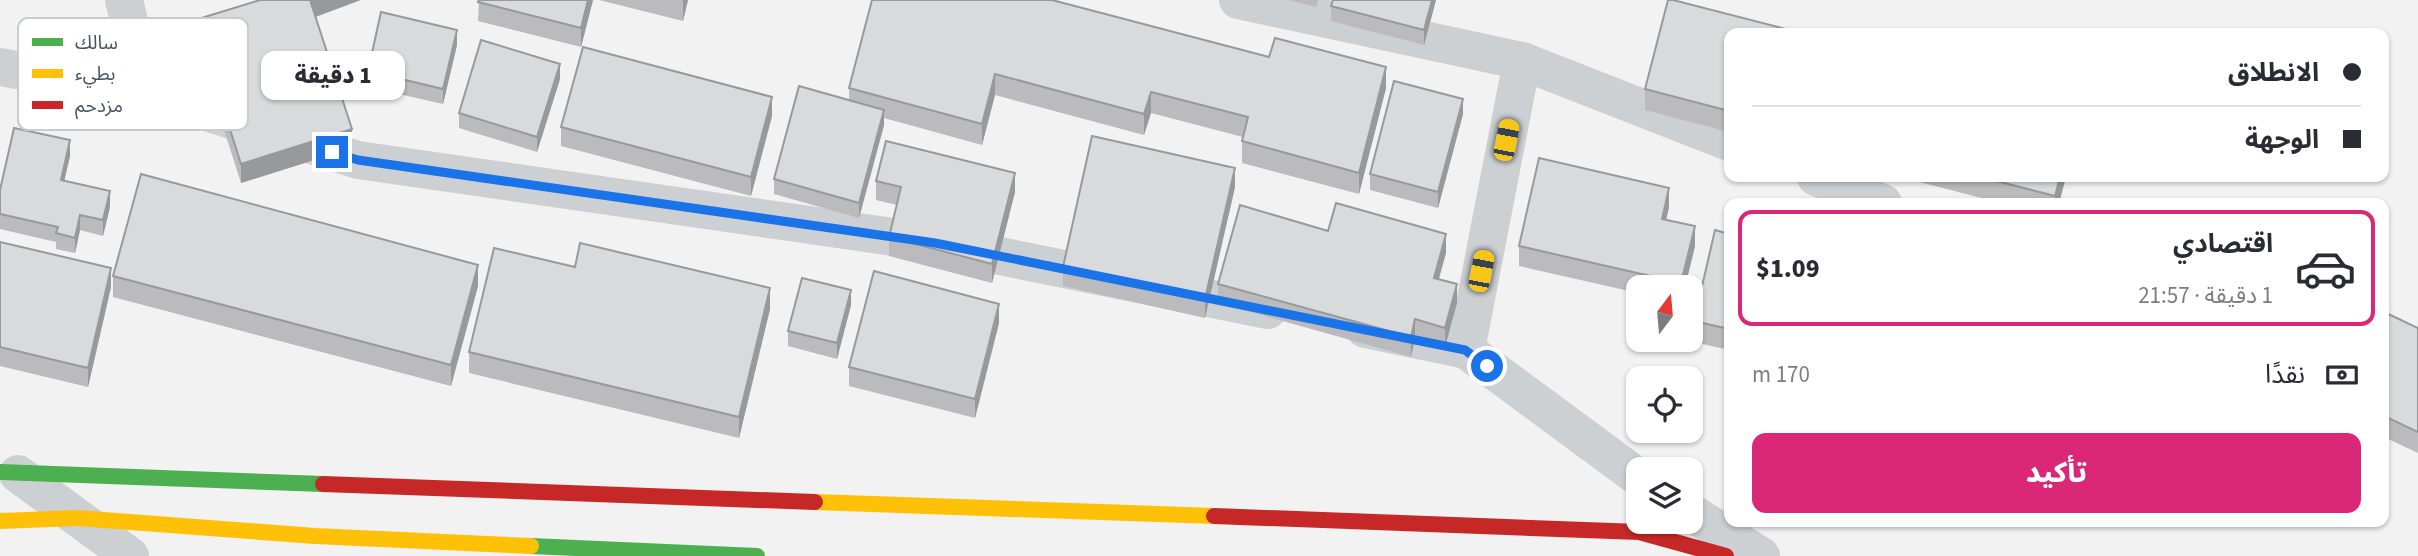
<!DOCTYPE html>
<html lang="ar">
<head>
<meta charset="utf-8">
<style>
	:root { --surface:#fff; --page:#f2f2f3; --text:#2b2b33; --muted:#7c7c81; --line:#e1e1e2; --accent:#db2777 }
	body { margin:0; font-family:"Source Sans 3","Noto Sans Arabic",sans-serif; background:var(--page); color:var(--text); direction:rtl; height:100vh; display:flex; flex-direction:column; font-size:26px; white-space:nowrap }
	* { box-sizing:border-box; margin:0 }
	p { font-size:23px; color:var(--muted) }
	.icon { flex:none; width:38px; height:38px; fill:none; stroke:currentColor; stroke-width:2; stroke-linecap:round; stroke-linejoin:round }
	.map { position:relative; flex:1; overflow:hidden; direction:ltr }
	.drawer { position:absolute; left:1724px; top:198px; width:665px; height:329px; display:flex; flex-direction:column; background:var(--surface); border-radius:14px; box-shadow:0 2px 5px #0004; direction:rtl }
	.drawer>* { flex:none }
	.top-card { position:absolute; left:1724px; top:28px; width:665px; height:154px; border-radius:14px; box-shadow:0 2px 5px #0004; direction:rtl; display:grid; align-content:center; height:154px; padding:0 28px; background:var(--surface) }
	.needle { width:46px; rotate:16deg }
	.buttons { position:absolute; left:1626px; top:275px; display:grid; gap:14px }
	.buttons a { display:grid; place-items:center; width:77px; height:77px; border-radius:14px; background:var(--surface); box-shadow:0 2px 5px #0004; font-size:35px }
	.end { position:absolute; width:32px; height:32px; margin:-16px; border:9px solid #1a73e8; background:#fff; box-shadow:0 0 0 4px #fff }
	.from { border-radius:50% }
	.bubble { position:absolute; height:49px; border-radius:14px; background:var(--surface); box-shadow:0 2px 5px #0004; font-size:23px; font-weight:800; line-height:49px; text-align:center; direction:rtl }
	.car { position:absolute; width:21px; height:42px; margin:-21px -10px; border-radius:9px; box-shadow:0 0 5px 2px #0007; background:linear-gradient(#f5c518 24%,#345 0 40%,#f5c518 0 76%,#345 0 86%,#f5c518 0) }
	.top-card b { display:flex; align-items:center; gap:24px; height:66px; font-size:26px }
	.top-card b+b { border-top:2px solid var(--line) }
	.top-card i { width:18px; height:18px; background:var(--text) }
	ul { padding:12px 0 0; list-style:none }
	li { display:flex; align-items:center; gap:21px; height:116px; margin:0 14px 10px; padding:0 14px; border:4px solid transparent; border-radius:14px }
	li div { flex:1 }
	li b { display:block; font-size:26px }
	li em { font-style:normal; font-weight:800 }
	li.active { border-color:var(--accent) }
	li>.icon { width:63px; height:63px; stroke-width:1.5 }
	.pay { display:flex; align-items:center; gap:18px; height:77px; padding:0 28px; font-size:26px }
	.pay p { margin-inline-start:auto }
	.action { display:flex; gap:14px; margin-top:auto; padding:14px 28px }
	.action a { flex:1; height:80px; border-radius:14px; background:var(--accent); color:#fff; font-size:28px; font-weight:800; line-height:80px; text-align:center }
	.map>svg:first-child { display:block }
</style>
</head>
<body>
<div class="map">
<svg width="2418" height="556" viewBox="0 0 2418 556">
	<rect width="100%" height="100%" fill="#f3f2f2"/>
	<g fill="none" stroke-linecap="round" stroke-linejoin="round">
		<g stroke="#cdd0d3" stroke-width="38">
			<polyline points="124,0 146,93"/>
			<polyline points="1238,0 1522,61 1729,142"/>
			<polyline points="1522,61 1466,350 1638,477"/>
			<polyline points="0,67 146,93 358,160 935,243 1268,310"/>
			<polyline points="1816,177 1883,203"/>
			<polyline points="1365,329 1466,350"/>
			<polyline points="18,474 130,556"/>
			<polyline points="1690,512 1761,556"/>
		</g>
		<g stroke="#4caf50" stroke-width="16">
			<polyline points="0,472 323,484"/>
			<polyline points="531,546 757,556"/>
		</g>
		<g stroke="#ffc107" stroke-width="16">
			<polyline points="815,502 1214,516"/>
			<polyline points="0,521 77,518 315,536 531,546"/>
		</g>
		<g stroke="#c62828" stroke-width="16">
			<polyline points="323,484 815,502"/>
			<polyline points="1214,516 1639,532 1726,556"/>
		</g>
	</g>
	<g fill="#bbbbbd">
		<polygon points="479,0 593,0 581,47 478,21"/>
		<polygon points="599,0 688,0 683,21"/>
		<polygon points="872,0 1386,88 1359,194 1242,163 1242,141 1243,137 1151,113 1144,135 995,95 982,145 884,118 884,125 859,218 774,194 774,179 849,100 849,88"/>
		<polygon points="1289,0 1318,0 1316,7"/>
		<polygon points="1436,0 1424,45 1331,21 1331,6"/>
		<polygon points="316,17 352,148 241,183 195,39 195,20"/>
		<polygon points="1729,33 1729,132 1645,110 1645,89"/>
		<polygon points="457,45 443,104 368,87 368,71"/>
		<polygon points="560,79 537,152 459,128 459,113"/>
		<polygon points="1463,114 1438,208 1370,190 1370,174"/>
		<polygon points="772,116 751,196 561,146 561,127"/>
		<polygon points="70,156 64,181 110,207 103,236 80,230 75,253 56,249 56,242 0,229 0,190"/>
		<polygon points="1900,177 2066,177 2059,203 2001,203"/>
		<polygon points="876,181 1015,192 992,283 889,256 889,237 897,205 876,200"/>
		<polygon points="1235,187 1205,318 1063,286 1063,267"/>
		<polygon points="1669,207 1666,220 1695,246 1685,287 1638,287 1638,293 1519,266 1519,246"/>
		<polygon points="1328,231 1446,253 1438,279 1457,303 1445,347 1415,338 1411,357 1218,303 1218,284"/>
		<polygon points="1729,234 1729,350 1694,342 1694,321"/>
		<polygon points="0,242 111,287 88,387 0,366"/>
		<polygon points="575,267 770,309 739,438 469,373 469,352"/>
		<polygon points="113,276 478,286 451,386 113,297"/>
		<polygon points="851,305 837,359 788,346 788,331"/>
		<polygon points="2384,312 2418,328 2418,453 2384,437"/>
		<polygon points="999,323 975,418 849,386 849,367"/>
	</g>
	<g fill="#98999a">
		<polygon points="310,0 361,0 310,19"/>
		<polygon points="588,0 593,0 581,47 581,28"/>
		<polygon points="683,0 688,0 683,21"/>
		<polygon points="1432,0 1436,0 1424,45 1424,30"/>
		<polygon points="457,30 457,45 443,104 443,89"/>
		<polygon points="560,64 560,79 537,152 537,137"/>
		<polygon points="1386,67 1386,88 1359,194 1359,173"/>
		<polygon points="995,74 995,95 982,145 982,124"/>
		<polygon points="1151,92 1151,113 1144,135 1144,114"/>
		<polygon points="772,97 772,116 751,196 751,177"/>
		<polygon points="1463,99 1463,114 1438,208 1438,192"/>
		<polygon points="884,110 884,125 859,218 859,203"/>
		<polygon points="352,129 352,148 241,183 241,164"/>
		<polygon points="70,140 70,156 61,195 61,180"/>
		<polygon points="1235,168 1235,187 1205,318 1205,299"/>
		<polygon points="1015,173 1015,192 992,283 992,264"/>
		<polygon points="2060,177 2066,177 2059,203 2055,203 2055,196"/>
		<polygon points="1669,188 1669,207 1662,238 1662,219"/>
		<polygon points="110,191 110,207 103,236 103,220"/>
		<polygon points="80,215 80,230 75,253 75,238"/>
		<polygon points="1695,226 1695,246 1685,287 1681,287"/>
		<polygon points="1446,234 1446,253 1434,297 1434,278"/>
		<polygon points="478,265 478,286 451,386 451,365"/>
		<polygon points="111,268 111,287 88,387 88,368"/>
		<polygon points="1457,284 1457,303 1445,347 1445,328"/>
		<polygon points="770,288 770,309 739,438 739,417"/>
		<polygon points="851,290 851,305 837,359 837,343"/>
		<polygon points="999,304 999,323 975,418 975,399"/>
		<polygon points="1415,319 1415,338 1411,357 1411,337"/>
	</g>
	<g fill="#d9dadc" stroke="#98999a" stroke-width="2">
		<polygon points="260,0 310,0 352,129 241,164 195,20"/>
		<polygon points="479,0 588,0 581,28 478,2"/>
		<polygon points="872,0 1052,0 1269,57 1275,38 1386,67 1359,173 1242,141 1248,117 1151,92 1144,114 995,74 982,124 849,88"/>
		<polygon points="1333,0 1432,0 1424,30 1331,6"/>
		<polygon points="1668,0 1673,0 1801,33 1729,33 1729,111 1645,89"/>
		<polygon points="381,12 457,30 443,89 368,71"/>
		<polygon points="481,40 560,64 537,137 459,113"/>
		<polygon points="583,47 772,97 751,177 561,127"/>
		<polygon points="1394,81 1463,99 1438,192 1370,174"/>
		<polygon points="799,86 884,110 859,203 774,179"/>
		<polygon points="14,128 70,140 61,180 110,191 103,220 80,215 75,238 56,233 58,227 0,214 0,190"/>
		<polygon points="1092,136 1235,168 1205,299 1063,267"/>
		<polygon points="886,141 1015,173 992,264 889,237 901,187 876,181"/>
		<polygon points="1539,158 1669,188 1662,219 1695,226 1681,283 1519,246"/>
		<polygon points="141,174 478,265 451,365 113,276"/>
		<polygon points="1981,177 2060,177 2055,196"/>
		<polygon points="1336,203 1446,234 1434,278 1457,284 1445,328 1415,319 1411,337 1218,284 1240,205 1328,231"/>
		<polygon points="1715,230 1729,234 1729,329 1694,321"/>
		<polygon points="0,242 111,268 88,368 0,347"/>
		<polygon points="580,243 770,288 739,417 469,352 494,248 575,267"/>
		<polygon points="874,271 999,304 975,399 849,367"/>
		<polygon points="802,278 851,290 837,343 788,331"/>
		<polygon points="2384,312 2418,328 2418,432 2384,416"/>
	</g>
	<g fill="none" stroke-linecap="round" stroke-linejoin="round">
		<polyline stroke="#1a73e8" stroke-width="9" points="332,152 358,160 935,243 1465,350 1487,366"/>
	</g>
	<rect x="18" y="18" width="230" height="112" rx="10" fill="#fff" stroke="#c8ccd0" stroke-width="2"/>
	<rect x="32" y="38" width="31" height="8" fill="#4caf50"/>
	<rect x="32" y="69" width="31" height="9" fill="#ffc107"/>
	<rect x="32" y="101" width="31" height="8" fill="#c62828"/>
	<g font-size="19" fill="#465461">
		<text x="75" y="49">سالك</text>
		<text x="75" y="80">بطيء</text>
		<text x="75" y="112">مزدحم</text>
	</g>
</svg>
<div class="buttons">
<a><svg class="needle" viewBox="-14 -14 28 28"><path d="M0-13l5 13h-10z" fill="#e53935"/><path d="M0 13l5-13h-10z" fill="#7c7c81"/></svg></a>
<a><svg class="icon" aria-label="locate" viewBox="0 0 24 24"><circle cx="12" cy="12" r="6"/><path d="M12 2v4M12 18v4M2 12h4M18 12h4"/></svg></a>
<a><svg class="icon" aria-label="layers" viewBox="0 0 24 24"><path d="M12 4l9 5-9 5-9-5zM3 14l9 5 9-5"/></svg></a>
</div>
<i class="end from" style="left:1487px;top:366px"></i>
<i class="end" style="left:332px;top:152px"></i>
<div class="bubble" style="left:261px;top:51px;width:144px">1 دقيقة</div>
<i class="car" style="left:1506px;top:140px;rotate:11deg"></i>
<i class="car" style="left:1481px;top:271px;rotate:11deg"></i>
<div class="top-card">
<b><i class="from"></i>الانطلاق</b>
<b><i></i>الوجهة</b>
</div>
<section class="drawer">
<ul>
<li class="active"><svg class="icon" aria-label="car" viewBox="0 0 24 24"><path d="M5 17H2v-5l4-1 3-4h7l3 4 3 1v5h-3M9 17h6M6 11h13"/><circle cx="7" cy="17" r="2"/><circle cx="17" cy="17" r="2"/></svg><div><b>اقتصادي</b><p>1 دقيقة · 21:57</p></div><em>$1.09</em></li>
</ul>
<div class="pay"><svg class="icon" aria-label="cash" viewBox="0 0 24 24"><path d="M3 7h18v10H3z"/><circle cx="12" cy="12" r="2"/></svg>نقدًا<p>170 m</p></div>
<div class="action"><a>تأكيد</a></div>
</section>
</div>
</body>
</html>
